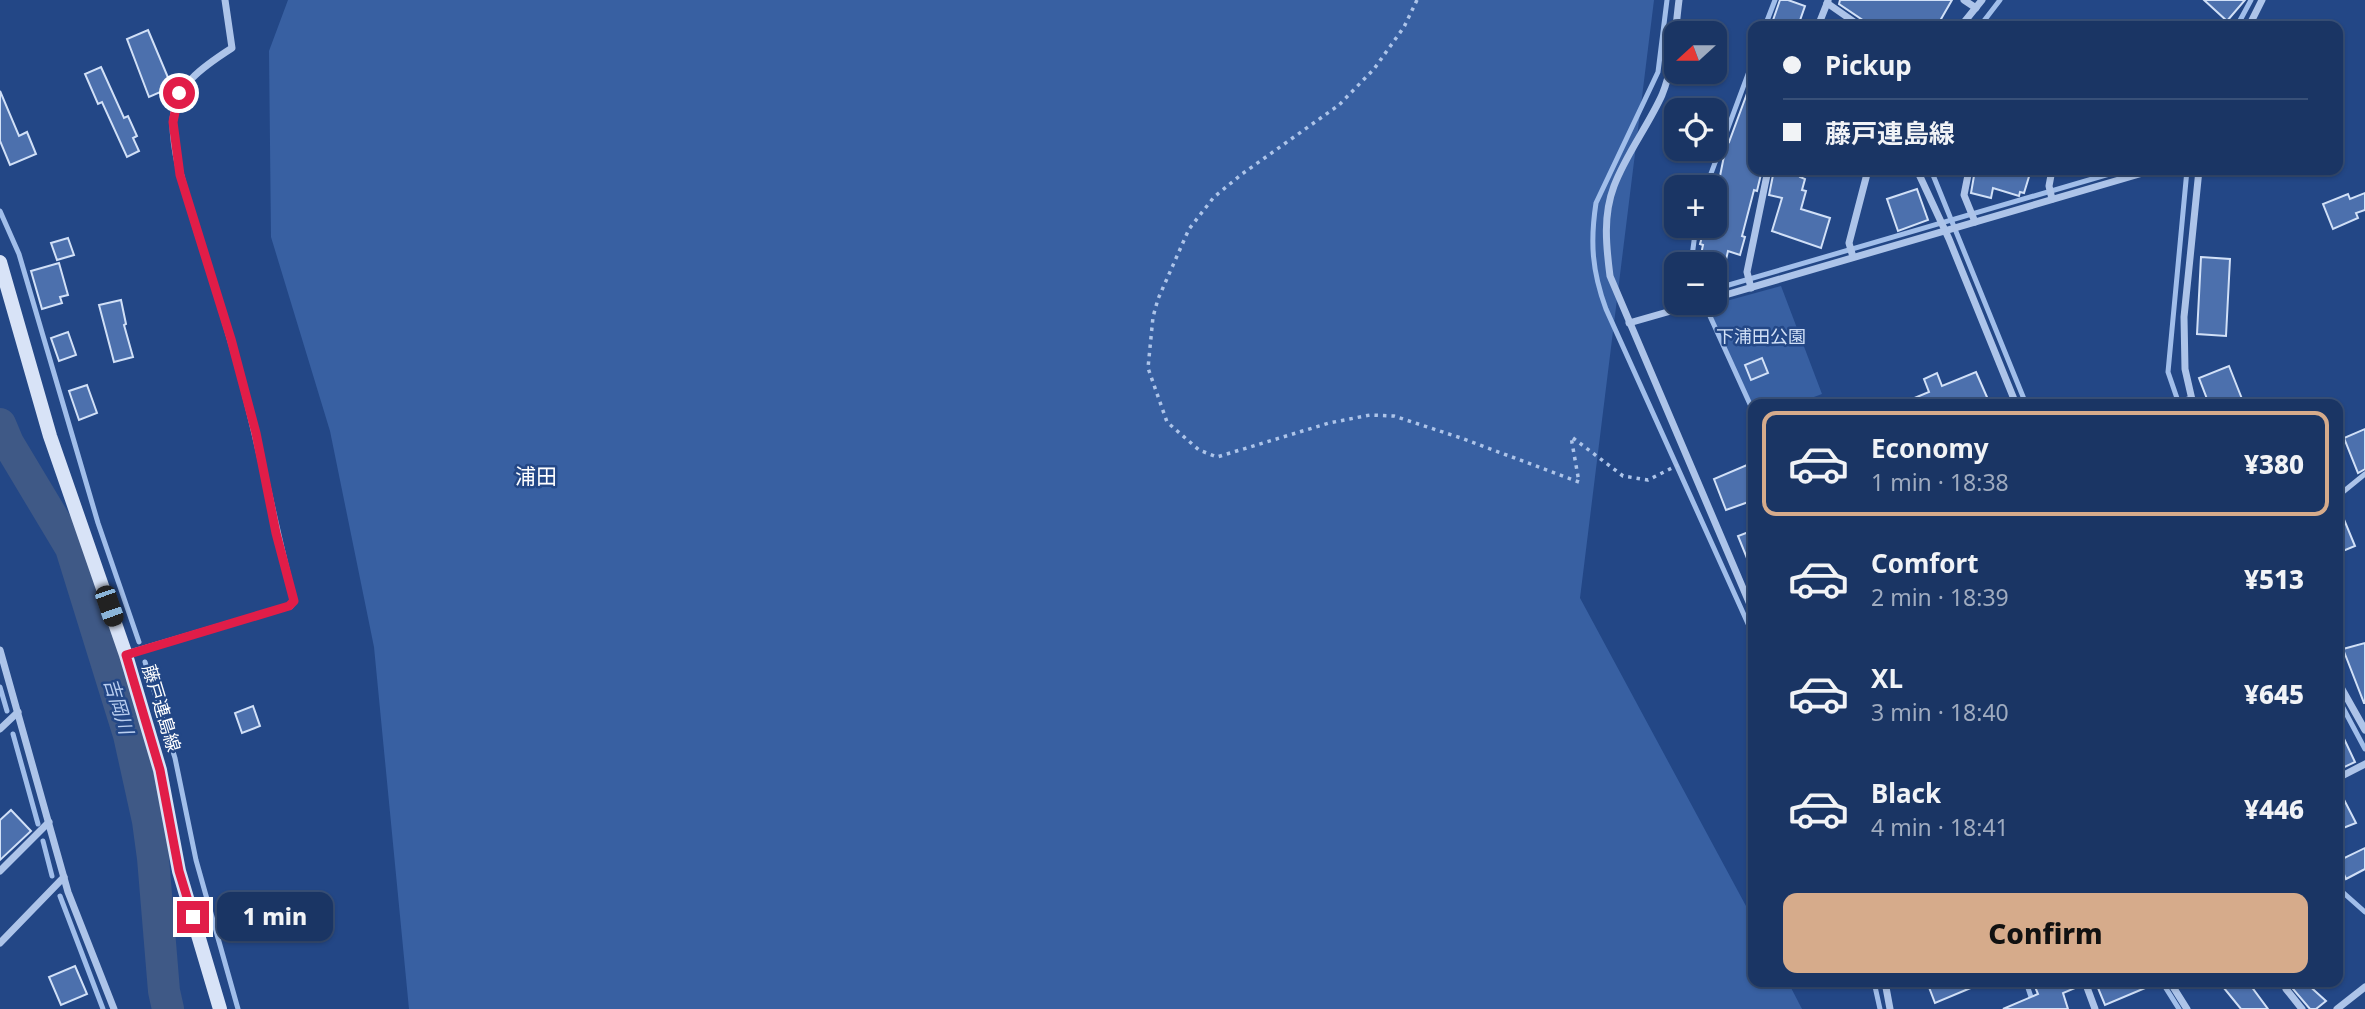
<!DOCTYPE html>
<html lang="en">
<head>
<meta charset="utf-8">
<style>
	:root { --surface:#1a3564; --page:#27406d; --text:#f1f3f6; --muted:#9fabbf; --line:#385078; --accent:#d6ab8b }
	body { margin:0; font-family:"Noto Sans","Noto Sans JP",sans-serif; background:var(--page); color:var(--text); height:100vh; display:flex; flex-direction:column; font-size:26px; white-space:nowrap }
	* { box-sizing:border-box; margin:0 }
	p { font-size:23px; color:var(--muted) }
	.icon { flex:none; width:38px; height:38px; fill:none; stroke:currentColor; stroke-width:2; stroke-linecap:round; stroke-linejoin:round }
	.map { position:relative; flex:1; overflow:hidden }
	.sheet { position:absolute; left:1748px; top:399px; width:595px; height:588px; display:flex; flex-direction:column; background:var(--surface); border-radius:14px; box-shadow:0 2px 5px #0004,0 0 0 2px var(--line) }
	.sheet>* { flex:none }
	.guide { position:absolute; left:1748px; top:21px; width:595px; height:154px; border-radius:14px; box-shadow:0 2px 5px #0004,0 0 0 2px var(--line); display:grid; align-content:center; height:154px; padding:0 35px; background:var(--surface) }
	.needle { width:46px; rotate:249deg }
	.fabs { position:absolute; left:1664px; top:21px; display:grid; gap:14px }
	.fabs a { display:grid; place-items:center; width:63px; height:63px; border-radius:14px; background:var(--surface); box-shadow:0 2px 5px #0004,0 0 0 2px var(--line); font-size:35px }
	.end { position:absolute; width:32px; height:32px; margin:-16px; border:9px solid #e11d48; background:#fff; box-shadow:0 0 0 4px #fff }
	.from { border-radius:50% }
	.bubble { position:absolute; height:49px; border-radius:14px; background:var(--surface); box-shadow:0 2px 5px #0004,0 0 0 2px var(--line); font-size:23px; font-weight:800; line-height:49px; text-align:center }
	.car { position:absolute; width:21px; height:42px; margin:-21px -10px; border-radius:9px; box-shadow:0 0 5px 2px #0007; background:linear-gradient(#222 24%,#8ab4d8 0 40%,#222 0 76%,#8ab4d8 0 86%,#222 0) }
	.guide b { display:flex; align-items:center; gap:24px; height:66px; font-size:26px }
	.guide b+b { border-top:2px solid var(--line) }
	.guide i { width:18px; height:18px; background:var(--text) }
	ul { padding:12px 0 0; list-style:none }
	li { display:flex; align-items:center; gap:21px; height:105px; margin:0 14px 10px; padding:0 21px; border:4px solid transparent; border-radius:14px }
	li div { flex:1 }
	li b { display:block; font-size:26px }
	li em { font-style:normal; font-weight:800 }
	li.current { border-color:var(--accent) }
	li>.icon { width:63px; height:63px; stroke-width:1.5 }
	.button { display:flex; gap:14px; margin-top:auto; padding:14px 35px }
	.button a { flex:1; height:80px; border-radius:14px; background:var(--accent); color:#111; font-size:28px; font-weight:800; line-height:80px; text-align:center }
	.map>svg:first-child { display:block }
</style>
</head>
<body>
<div class="map">
<svg width="2365" height="1009" viewBox="0 0 2365 1009">
	<rect width="100%" height="100%" fill="#234786"/>
	<g fill="#3860a2">
		<polygon points="288,0 1654,0 1580,598 1753,919 1754,982 1788,982 1802,1009 409,1009 374,647 330,431 271,237 269,51"/>
		<polygon points="1781,286 1822,394 1795,404 1754,404 1753,410 1708,306"/>
	</g>
	<g fill="none" stroke-linecap="round" stroke-linejoin="round">
		<g stroke="#a1beea" stroke-width="5">
			<path d="M1667 0 1658 72 1596 203C1590 242 1592 271 1606 309L1754 637"/>
			<polyline points="1765,26 1775,0"/>
			<polyline points="1980,26 2000,0"/>
			<polyline points="2237,26 2251,0"/>
			<polyline points="1931,170 2026,404"/>
			<polyline points="1706,187 1754,58"/>
			<polyline points="0,211 19,254 98,523 139,642"/>
			<polyline points="1691,264 1696,226"/>
			<polyline points="1715,289 2123,170"/>
			<polyline points="1704,303 1754,413"/>
			<polyline points="2179,404 2168,372 2187,170"/>
			<polyline points="145,662 175,758 196,860 238,1009"/>
			<polyline points="0,687 7,711"/>
			<polyline points="2341,704 2365,749"/>
			<polyline points="13,734 38,824"/>
			<polyline points="43,841 52,876"/>
			<polyline points="2338,888 2365,912"/>
			<polyline points="60,896 103,1009"/>
			<polyline points="1874,982 1880,1009"/>
			<polyline points="2026,982 2035,1009"/>
			<polyline points="2162,982 2179,1009"/>
		</g>
		<polyline stroke="#3f5986" stroke-width="32" points="0,424 8,443 71,548 129,735 148,821 153,858 164,991 168,1009"/>
	</g>
	<g fill="#4c70ad" stroke="#d1e0f7" stroke-width="2">
		<polygon points="1780,0 1788,0 1805,6 1798,26 1771,26"/>
		<polygon points="1840,0 1952,0 1937,26 1866,26 1864,21 1839,4"/>
		<polygon points="2204,0 2245,0 2227,21"/>
		<polygon points="148,30 172,87 149,97 127,39"/>
		<polygon points="101,67 124,118 128,116 137,136 133,138 139,151 127,157 102,102 98,104 85,74"/>
		<polygon points="1752,80 1754,170 1762,170 1757,191 1754,190 1742,236 1745,237 1740,255 1728,251 1725,264 1699,264 1703,245 1700,244 1705,226 1715,226 1715,201 1727,141 1729,142"/>
		<polygon points="0,91 19,136 27,132 36,154 10,165 0,141"/>
		<polygon points="1774,170 1802,170 1800,177 1805,179 1802,190 1806,191 1801,209 1830,218 1821,248 1772,231 1782,198 1769,195"/>
		<polygon points="1975,170 2031,170 2024,193 2020,192 2019,196 1993,188 1991,198 1971,193"/>
		<polygon points="1917,189 1928,220 1898,231 1887,199"/>
		<polygon points="2365,193 2365,210 2356,213 2358,218 2333,229 2323,204 2348,194 2350,199"/>
		<polygon points="68,238 74,255 57,260 51,243"/>
		<polygon points="2201,257 2230,259 2226,336 2197,334"/>
		<polygon points="59,263 68,295 60,297 62,303 42,309 31,271"/>
		<polygon points="121,300 126,324 124,325 133,357 114,362 99,305"/>
		<polygon points="68,332 76,355 59,361 51,338"/>
		<polygon points="1762,358 1768,373 1751,380 1745,365"/>
		<polygon points="2229,366 2244,404 2209,404 2199,378"/>
		<polygon points="1976,372 1990,404 1900,404 1929,392 1924,379 1937,373 1942,386"/>
		<polygon points="87,385 97,413 79,420 69,391"/>
		<polygon points="2365,429 2365,469 2358,473 2344,438"/>
		<polygon points="1754,462 1754,500 1726,510 1714,479"/>
		<polygon points="2338,505 2355,546 2338,553"/>
		<polygon points="1754,530 1754,573 1753,573 1738,536"/>
		<polygon points="2365,643 2365,703 2364,703 2343,649"/>
		<polygon points="253,706 260,726 242,733 235,713"/>
		<polygon points="2338,726 2355,762 2338,770"/>
		<polygon points="2338,788 2356,823 2338,830"/>
		<polygon points="11,810 31,831 0,860 0,820"/>
		<polygon points="2365,848 2365,869 2346,879 2338,861"/>
		<polygon points="75,966 87,994 61,1005 49,977"/>
		<polygon points="1927,982 1985,982 1935,1003"/>
		<polygon points="2033,982 2079,982 2080,986 2063,993 2068,1009 2003,1009 2038,994"/>
		<polygon points="2113,982 2157,982 2157,983 2105,1005 2098,988"/>
		<polygon points="2219,982 2248,982 2268,1009 2241,1009"/>
		<polygon points="2287,982 2305,982 2326,1001 2316,1009 2310,1009"/>
	</g>
	<g fill="none" stroke-linecap="round" stroke-linejoin="round">
		<g stroke="#adc4e9" stroke-width="3.5" stroke-dasharray="3.5 5" stroke-linecap="butt">
			<polyline points="1417,0 1404,27 1374,69 1339,105 1242,174 1214,197 1189,229 1158,299 1153,317 1148,368 1167,422 1199,450 1217,457 1329,423 1370,415 1394,416 1461,438 1579,482 1571,437"/>
			<polyline points="1573,438 1623,476 1648,480 1678,465"/>
		</g>
		<polyline stroke="#adc4e9" stroke-width="5" points="2338,496 2365,474"/>
		<g stroke="#adc4e9" stroke-width="7">
			<path d="M1679 0C1675 31 1674 66 1662 95 1648 126 1626 154 1614 186 1603 215 1606 245 1610 276L1754 614"/>
			<polyline points="1964,0 1976,8"/>
			<polyline points="1827,3 1860,26"/>
			<polyline points="1818,26 1828,1"/>
			<polyline points="1961,26 1982,0"/>
			<polyline points="2249,26 2262,0"/>
			<polyline points="1917,170 1949,239 2016,404"/>
			<polyline points="1969,170 1964,195 1975,222"/>
			<polyline points="2052,199 2049,186 2052,170"/>
			<polyline points="1853,257 1849,243 1868,170"/>
			<polyline points="1751,288 1747,272 1768,170"/>
			<polyline points="1715,298 2153,170"/>
			<polyline points="1629,323 1699,303"/>
			<polyline points="2174,404 2191,399"/>
			<polyline points="2193,404 2185,369 2184,317 2199,170"/>
			<polyline points="0,650 68,892 114,1009"/>
			<path d="M126 654 290 606 294 601C271 513 256 424 230 338 219 299 206 260 194 221 185 190 173 156 173 123 173 86 204 66 232 48L225 0"/>
			<polyline points="2338,682 2365,730"/>
			<polyline points="0,729 18,712"/>
			<polyline points="2338,778 2365,764"/>
			<polyline points="0,871 49,822"/>
			<polyline points="0,943 64,877"/>
			<polyline points="1885,982 1890,1009"/>
			<polyline points="2085,982 2095,1009"/>
			<polyline points="2170,982 2187,1009"/>
			<polyline points="2286,989 2302,1009"/>
			<polyline points="2337,1009 2365,987"/>
		</g>
		<polyline stroke="#d8e3f7" stroke-width="14" points="0,262 50,436 126,655 160,770 179,871 220,1009"/>
	</g>
	<g fill="none" stroke-linecap="round" stroke-linejoin="round">
		<polyline stroke="#e11d48" stroke-width="9" points="179,93 173,122 180,175 231,339 256,433 276,533 294,601 289,606 126,655 160,770 179,871 193,917"/>
	</g>
	<g text-anchor="middle" dominant-baseline="central" stroke-width="5" stroke-linejoin="round" paint-order="stroke">
		<g font-size="18" fill="#d1e0f7" stroke="#234786">
			<text x="1761" y="336">下浦田公園</text>
		</g>
		<g font-size="18" fill="#fff" stroke="#234786">
			<text transform="translate(162 708) rotate(73)">藤戸連島線</text>
		</g>
		<g font-size="19" font-style="italic" fill="#b9cef0" stroke="#234786">
			<text transform="translate(119 706) rotate(73)">吉岡川</text>
		</g>
		<g font-size="21" fill="#fff" stroke="#234786">
			<text x="536" y="476">浦田</text>
		</g>
	</g>
</svg>
<div class="fabs">
<a><svg class="needle" viewBox="-14 -14 28 28"><path d="M0-13l5 13h-10z" fill="#e53935"/><path d="M0 13l5-13h-10z" fill="#9fabbf"/></svg></a>
<a><svg class="icon" aria-label="locate" viewBox="0 0 24 24"><circle cx="12" cy="12" r="6"/><path d="M12 2v4M12 18v4M2 12h4M18 12h4"/></svg></a>
<a>+</a>
<a>−</a>
</div>
<i class="end from" style="left:179px;top:93px"></i>
<i class="end" style="left:193px;top:917px"></i>
<div class="bubble" style="left:217px;top:892px;width:116px">1 min</div>
<i class="car" style="left:109px;top:606px;rotate:161deg"></i>
<div class="guide">
<b><i class="from"></i>Pickup</b>
<b><i></i>藤戸連島線</b>
</div>
<section class="sheet">
<ul>
<li class="current"><svg class="icon" aria-label="car" viewBox="0 0 24 24"><path d="M5 17H2v-5l4-1 3-4h7l3 4 3 1v5h-3M9 17h6M6 11h13"/><circle cx="7" cy="17" r="2"/><circle cx="17" cy="17" r="2"/></svg><div><b>Economy</b><p>1 min · 18:38</p></div><em>¥380</em></li>
<li><svg class="icon" aria-label="car" viewBox="0 0 24 24"><path d="M5 17H2v-5l4-1 3-4h7l3 4 3 1v5h-3M9 17h6M6 11h13"/><circle cx="7" cy="17" r="2"/><circle cx="17" cy="17" r="2"/></svg><div><b>Comfort</b><p>2 min · 18:39</p></div><em>¥513</em></li>
<li><svg class="icon" aria-label="car" viewBox="0 0 24 24"><path d="M5 17H2v-5l4-1 3-4h7l3 4 3 1v5h-3M9 17h6M6 11h13"/><circle cx="7" cy="17" r="2"/><circle cx="17" cy="17" r="2"/></svg><div><b>XL</b><p>3 min · 18:40</p></div><em>¥645</em></li>
<li><svg class="icon" aria-label="car" viewBox="0 0 24 24"><path d="M5 17H2v-5l4-1 3-4h7l3 4 3 1v5h-3M9 17h6M6 11h13"/><circle cx="7" cy="17" r="2"/><circle cx="17" cy="17" r="2"/></svg><div><b>Black</b><p>4 min · 18:41</p></div><em>¥446</em></li>
</ul>
<div class="button"><a>Confirm</a></div>
</section>
</div>
</body>
</html>
